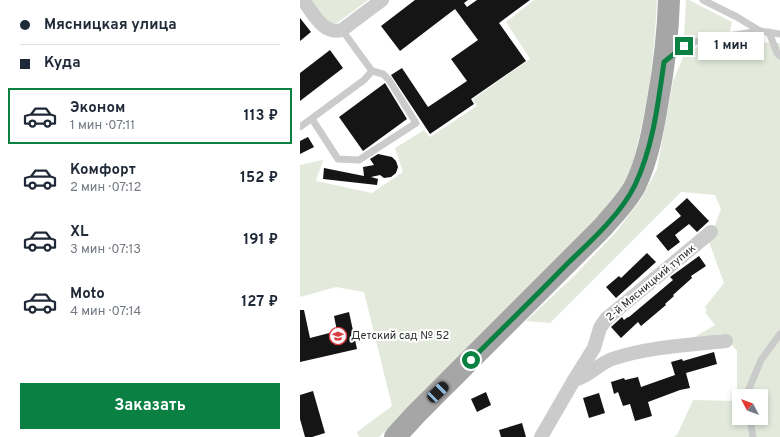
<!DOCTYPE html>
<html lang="ru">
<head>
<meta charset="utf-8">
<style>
	:root { --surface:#fff; --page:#f6f6f7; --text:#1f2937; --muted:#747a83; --line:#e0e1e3; --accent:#0b8043 }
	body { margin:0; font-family:Overpass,sans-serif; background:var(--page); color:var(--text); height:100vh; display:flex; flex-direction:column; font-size:15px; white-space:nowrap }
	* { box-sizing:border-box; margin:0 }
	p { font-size:13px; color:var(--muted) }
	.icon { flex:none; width:22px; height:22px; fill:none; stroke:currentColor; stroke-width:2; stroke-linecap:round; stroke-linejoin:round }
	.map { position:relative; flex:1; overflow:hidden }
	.sheet { display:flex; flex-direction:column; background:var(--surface); width:300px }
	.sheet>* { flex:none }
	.top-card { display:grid; align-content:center; height:88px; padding:0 20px; background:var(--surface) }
	.needle { width:26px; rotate:311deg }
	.tools { position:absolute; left:432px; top:389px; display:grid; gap:8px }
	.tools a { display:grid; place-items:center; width:36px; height:36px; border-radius:0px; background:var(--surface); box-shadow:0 2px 6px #0003; font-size:20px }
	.end { position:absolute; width:18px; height:18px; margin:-9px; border:5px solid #0b8043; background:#fff; box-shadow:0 0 0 2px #fff }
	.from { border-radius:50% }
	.bubble { position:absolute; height:28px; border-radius:0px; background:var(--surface); box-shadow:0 2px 6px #0003; font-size:13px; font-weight:700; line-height:28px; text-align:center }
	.car { position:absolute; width:12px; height:24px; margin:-12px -6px; border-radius:5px; box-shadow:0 0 3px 1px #0007; background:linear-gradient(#222 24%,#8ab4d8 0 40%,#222 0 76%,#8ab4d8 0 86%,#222 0) }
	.top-card b { display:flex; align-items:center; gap:14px; height:38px; font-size:15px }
	.top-card b+b { border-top:1px solid var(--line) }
	.top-card i { width:10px; height:10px; background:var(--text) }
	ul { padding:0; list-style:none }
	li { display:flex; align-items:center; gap:12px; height:56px; margin:0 8px 6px; padding:0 12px; border:2px solid transparent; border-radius:0px }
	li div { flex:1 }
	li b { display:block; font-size:15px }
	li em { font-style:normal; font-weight:700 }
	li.active { border-color:var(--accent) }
	li>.icon { width:36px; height:36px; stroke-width:1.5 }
	.cta { display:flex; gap:8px; margin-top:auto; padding:8px 20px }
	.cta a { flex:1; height:46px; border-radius:0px; background:var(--accent); color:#fff; font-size:16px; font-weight:700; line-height:46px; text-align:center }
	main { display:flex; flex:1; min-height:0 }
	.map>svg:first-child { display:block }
</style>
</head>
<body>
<main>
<section class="sheet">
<div class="top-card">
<b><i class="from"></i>Мясницкая улица</b>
<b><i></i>Куда</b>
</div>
<ul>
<li class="active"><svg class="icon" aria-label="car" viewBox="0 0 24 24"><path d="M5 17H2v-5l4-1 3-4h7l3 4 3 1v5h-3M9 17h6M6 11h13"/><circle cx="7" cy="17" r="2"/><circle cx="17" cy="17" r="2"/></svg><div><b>Эконом</b><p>1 мин · 07:11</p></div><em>113 ₽</em></li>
<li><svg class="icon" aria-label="car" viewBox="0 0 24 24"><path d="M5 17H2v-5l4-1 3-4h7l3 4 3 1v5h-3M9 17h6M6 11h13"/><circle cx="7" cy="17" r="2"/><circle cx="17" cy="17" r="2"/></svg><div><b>Комфорт</b><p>2 мин · 07:12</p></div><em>152 ₽</em></li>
<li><svg class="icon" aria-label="car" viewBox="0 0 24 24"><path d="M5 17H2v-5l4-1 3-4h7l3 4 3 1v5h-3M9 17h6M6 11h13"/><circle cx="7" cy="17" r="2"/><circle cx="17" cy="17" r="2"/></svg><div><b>XL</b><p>3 мин · 07:13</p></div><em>191 ₽</em></li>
<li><svg class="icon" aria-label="car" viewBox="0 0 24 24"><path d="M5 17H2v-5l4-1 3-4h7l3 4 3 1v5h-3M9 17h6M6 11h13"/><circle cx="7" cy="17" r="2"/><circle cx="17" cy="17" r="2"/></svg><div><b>Moto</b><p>4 мин · 07:14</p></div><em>127 ₽</em></li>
</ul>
<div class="cta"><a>Заказать</a></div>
</section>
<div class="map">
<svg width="480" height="437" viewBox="0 0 480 437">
	<rect width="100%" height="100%" fill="#fff"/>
	<g fill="#e3eadc" fill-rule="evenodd">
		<path d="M9 0H68L37 23C22 24 16 10 9 0Z"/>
		<path d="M234 0H357C355 42 351 83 342 124 338 143 334 164 325 182 317 196 306 209 296 221L79 437H59L57 432 92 406 64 292 36 287 0 297V165L23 160 16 181 72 193 103 172 95 148 124 130 130 137 177 106 173 99 230 59 206 22Z"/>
		<polygon points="386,0 389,0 432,22 430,32 384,38"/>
		<path d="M451 42 480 43V437H374L377 435 393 400 437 401V351L423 334 391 339 415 325 405 312 407 310 405 307 424 283 409 242 421 209 415 195 381 192 250 323 226 321 273 277 316 232 341 199 357 169 373 81 383 57 397 47ZM439 396H461V418H439Z"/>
	</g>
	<g fill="#151515">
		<polygon points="115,0 168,0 164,3 167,7 177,0 230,0 199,23 226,61 171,99 174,104 130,134 91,75 102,68 128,107 167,81 151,59 178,40 155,9 100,51 81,26"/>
		<polygon points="0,18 11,32 0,41"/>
		<polygon points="30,50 43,68 0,101 0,73"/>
		<polygon points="85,83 107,119 63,151 39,117"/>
		<polygon points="8,137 14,147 0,154 0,141"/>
		<polygon points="78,154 92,157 96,161 98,167 96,173 91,177 84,178 80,175 71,177 78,179 77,185 23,179 24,168 64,176 63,167 74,165 70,159"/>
		<polygon points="387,198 409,221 397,232 389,224 375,235 380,242 368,251 356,236 381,216 375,209"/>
		<polygon points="347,253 356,262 316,298 306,287 319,276 321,278"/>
		<polygon points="399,256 406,266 391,276 392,278 373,295 374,296 365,304 366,305 341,326 338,322 321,338 311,327 322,317 324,320 328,317 329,317 373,280 370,277"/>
		<polygon points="0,310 4,310 10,338 37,331 34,316 49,312 57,349 0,362"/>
		<polygon points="414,352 417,364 386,373 390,388 380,390 348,402 352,416 335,421 330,404 323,406 318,392 314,394 311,382 324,378 325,380 338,377 341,387 375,375 371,362 382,359 383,361"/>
		<polygon points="13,391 25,433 12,437 5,437 0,419 0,395"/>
		<polygon points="186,392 191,405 177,412 171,399"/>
		<polygon points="299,393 305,413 289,418 283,398"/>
		<polygon points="222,423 226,437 201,437 199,430"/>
	</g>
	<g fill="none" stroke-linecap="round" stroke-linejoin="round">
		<g stroke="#cbcbcb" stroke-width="7">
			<polyline points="403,0 437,17 460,31"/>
			<polyline points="469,32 477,53 480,56"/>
			<polyline points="369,58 384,46 397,41 460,31 480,34"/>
			<polyline points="12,119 38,159 59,160 116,123 89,80 83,74 72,71"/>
			<polyline points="0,127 64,80 72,71 42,30"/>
			<polyline points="446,396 461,360 480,334"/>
			<polyline points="450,418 453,437"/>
		</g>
		<g stroke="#cbcbcb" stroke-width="14">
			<path d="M3 0C13 13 23 35 42 30L82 0"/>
			<polyline points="274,380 294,348 300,328 306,319 411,232"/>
			<path d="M241 437 274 380C289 377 298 364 312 359 348 347 388 345 426 341"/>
		</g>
		<path stroke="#a6a6a6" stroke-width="22" d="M95 437 116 414 303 227C314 214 327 201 335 186 348 159 353 130 358 100 364 67 368 34 369 0"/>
	</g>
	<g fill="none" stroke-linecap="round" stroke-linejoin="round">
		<path stroke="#0b8043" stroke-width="5" d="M171 360C203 328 236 296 268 263 291 241 321 214 335 185 353 147 358 104 364 62L384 46"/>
	</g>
	<defs>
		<symbol id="school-ring" viewBox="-11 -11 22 22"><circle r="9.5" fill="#fff" stroke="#d93b3e" stroke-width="1.5"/><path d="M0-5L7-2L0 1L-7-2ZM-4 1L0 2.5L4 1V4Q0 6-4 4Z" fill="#d93b3e"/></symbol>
	</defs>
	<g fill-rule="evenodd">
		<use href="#school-ring" x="28" y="326" width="20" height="20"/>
	</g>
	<g text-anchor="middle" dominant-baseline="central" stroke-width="4" stroke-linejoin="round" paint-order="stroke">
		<g font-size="11" fill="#2e2e2e" stroke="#fff">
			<text transform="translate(351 283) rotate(-40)">2-й Мясницкий тупик</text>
		</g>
		<g font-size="11" fill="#2e2e2e" stroke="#fff" text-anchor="start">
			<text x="51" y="336">Детский сад № 52</text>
		</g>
	</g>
</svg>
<div class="tools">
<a><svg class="needle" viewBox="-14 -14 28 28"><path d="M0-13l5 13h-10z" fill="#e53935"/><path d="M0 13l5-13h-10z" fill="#747a83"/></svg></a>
</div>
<i class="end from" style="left:171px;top:360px"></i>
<i class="end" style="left:384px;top:46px"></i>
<div class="bubble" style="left:398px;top:32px;width:66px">1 мин</div>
<i class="car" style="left:138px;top:392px;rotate:46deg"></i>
</div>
</main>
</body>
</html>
